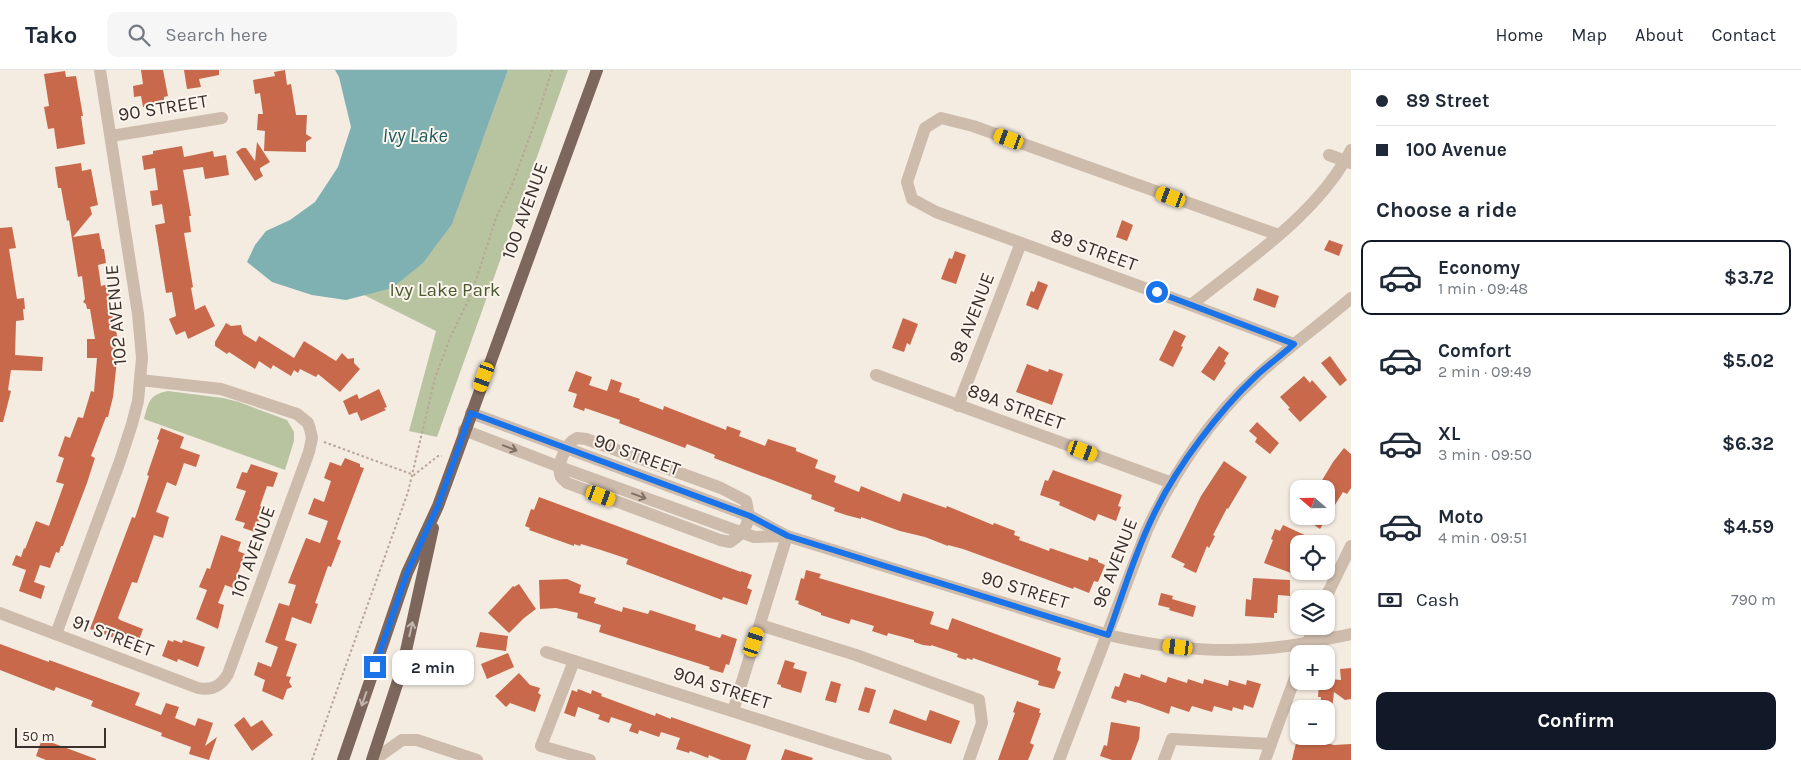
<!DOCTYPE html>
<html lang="en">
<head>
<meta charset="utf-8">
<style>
	:root { --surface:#fff; --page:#f6f6f7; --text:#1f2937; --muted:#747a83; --line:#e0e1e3; --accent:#111827 }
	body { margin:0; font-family:Karla,sans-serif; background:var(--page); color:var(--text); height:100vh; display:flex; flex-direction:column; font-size:19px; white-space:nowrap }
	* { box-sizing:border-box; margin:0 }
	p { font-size:16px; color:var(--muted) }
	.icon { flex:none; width:28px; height:28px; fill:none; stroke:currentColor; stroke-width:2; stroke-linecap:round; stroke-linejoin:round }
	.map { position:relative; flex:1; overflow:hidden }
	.panel { display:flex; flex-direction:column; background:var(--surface); width:450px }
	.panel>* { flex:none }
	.guide { display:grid; align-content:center; height:110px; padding:0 25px; background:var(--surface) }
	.needle { width:32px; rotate:290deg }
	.tools { position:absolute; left:1290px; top:410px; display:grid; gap:10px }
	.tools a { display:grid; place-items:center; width:45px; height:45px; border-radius:10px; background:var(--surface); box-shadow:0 1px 4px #0004; font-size:25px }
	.scale { position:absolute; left:15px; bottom:12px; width:91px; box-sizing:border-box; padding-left:5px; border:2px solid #3b302b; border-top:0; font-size:14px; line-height:18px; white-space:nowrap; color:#3b302b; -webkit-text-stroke:4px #fbf5ee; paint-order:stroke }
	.end { position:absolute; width:22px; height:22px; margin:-11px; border:6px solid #1a73e8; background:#fff; box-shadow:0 0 0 2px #fff }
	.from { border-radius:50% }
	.bubble { position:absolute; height:35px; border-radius:10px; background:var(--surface); box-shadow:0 1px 4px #0004; font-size:16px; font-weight:700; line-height:35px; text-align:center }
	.car { position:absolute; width:15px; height:30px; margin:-15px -8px; border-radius:6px; box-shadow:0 0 4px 1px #0007; background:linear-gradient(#f5c518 24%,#345 0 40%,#f5c518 0 76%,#345 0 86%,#f5c518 0) }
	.guide b { display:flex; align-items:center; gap:18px; height:48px; font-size:19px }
	.guide b+b { border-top:1px solid var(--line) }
	.guide i { width:12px; height:12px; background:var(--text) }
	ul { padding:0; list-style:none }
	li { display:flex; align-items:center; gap:15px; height:75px; margin:0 10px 8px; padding:0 15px; border:2px solid transparent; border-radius:10px }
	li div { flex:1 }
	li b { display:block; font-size:19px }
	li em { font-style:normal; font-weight:700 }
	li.active { border-color:var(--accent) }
	li>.icon { width:45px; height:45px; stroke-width:1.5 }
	h2 { padding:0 25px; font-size:22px; line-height:60px }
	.pay { display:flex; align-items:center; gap:12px; height:55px; padding:0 25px; font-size:19px }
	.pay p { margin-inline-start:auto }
	.action { display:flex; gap:10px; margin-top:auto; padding:10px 25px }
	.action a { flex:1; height:58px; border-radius:10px; background:var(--accent); color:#fff; font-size:20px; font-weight:700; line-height:58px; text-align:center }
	header { display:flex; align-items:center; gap:30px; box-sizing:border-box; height:70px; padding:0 25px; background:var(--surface); border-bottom:1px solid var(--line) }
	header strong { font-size:24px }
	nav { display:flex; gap:28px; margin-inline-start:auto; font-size:18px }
	.search { width:350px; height:45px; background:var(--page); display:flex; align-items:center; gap:12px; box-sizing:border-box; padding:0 18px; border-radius:10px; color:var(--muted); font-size:19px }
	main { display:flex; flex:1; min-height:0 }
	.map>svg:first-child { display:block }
</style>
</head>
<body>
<header>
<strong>Tako</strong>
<div class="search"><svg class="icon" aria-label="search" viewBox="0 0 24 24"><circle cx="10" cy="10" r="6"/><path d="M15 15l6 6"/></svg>Search here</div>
<nav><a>Home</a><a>Map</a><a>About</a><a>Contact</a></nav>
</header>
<main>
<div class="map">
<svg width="1351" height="690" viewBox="0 0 1351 690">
	<rect width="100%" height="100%" fill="#f4ebe1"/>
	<g fill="#b8c4a0">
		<polygon points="508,0 568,0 437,367 409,361 436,261 364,225 433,179 483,68"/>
		<path d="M168 321 223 328 239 332 287 350 294 362V371L285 400 144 349C149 331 149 325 168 321Z"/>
	</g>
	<polygon fill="#7fb0b2" points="335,0 508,0 452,154 423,193 392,218 346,230 312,225 272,212 247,192 255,175 266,161 290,150 315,132 338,97 351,57 339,7"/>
	<g fill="#c8694b">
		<polygon points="141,0 163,0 168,26 164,27 164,33 143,37 141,26 134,27 133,16 143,14"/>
		<polygon points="184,0 219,0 219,5 199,9 201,17 187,19"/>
		<polygon points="285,0 287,15 291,14 296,45 307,45 306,64 312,68 306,72 306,82 264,81 265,61 257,60 258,44 263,44 260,23 255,24 253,10 275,6 274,2"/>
		<polygon points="65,1 66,7 76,6 83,46 81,46 85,74 57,79 54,58 48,59 44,37 49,36 44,4"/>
		<polygon points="257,72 270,92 260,98 260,100 263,106 255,111 236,82 242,78 246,78 255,91"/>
		<polygon points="182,76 184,87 213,81 214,87 226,85 229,105 205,109 203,97 183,100 191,146 189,146 191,162 184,163 193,217 191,218 195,240 205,235 215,256 188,269 185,261 176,265 169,249 176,246 172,222 166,223 155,155 165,153 162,134 152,136 150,121 158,120 155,98 144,100 142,86 153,84 153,81"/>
		<polygon points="81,93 82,101 91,99 98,135 90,137 92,144 73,167 99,163 102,179 104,179 106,193 98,195 101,216 108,214 117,266 117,290 113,327 108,347 106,347 91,386 95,388 87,413 63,476 61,476 59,483 56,482 50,498 40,495 34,512 45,516 41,529 19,521 26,500 12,495 16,485 21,487 24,478 25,479 36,451 49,456 64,414 56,412 64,388 58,386 65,366 70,368 78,347 83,348 91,321 94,322 97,288 87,288 87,269 95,269 90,239 87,239 86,234 83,232 85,229 82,206 78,207 69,150 67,151 61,118 58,118 55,97"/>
		<polygon points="1122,150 1133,155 1127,171 1116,167"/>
		<polygon points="12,157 16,178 9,179 17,229 24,228 25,239 23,239 24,250 16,251 15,285 43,287 42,301 11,300 8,320 11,321 10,325 3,352 0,352 0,158"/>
		<polygon points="1329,170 1343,175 1339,186 1324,180"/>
		<polygon points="955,181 966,185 956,214 941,209 949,188 952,189"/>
		<polygon points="1038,211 1048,215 1038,240 1026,235 1031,221 1034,222"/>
		<polygon points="1257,218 1279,226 1275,238 1253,230"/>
		<polygon points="903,248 918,254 910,275 907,273 904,282 892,278"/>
		<polygon points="226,253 231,256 241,255 243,264 256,272 259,266 294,288 304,271 336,291 342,283 348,289 354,288 354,293 360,299 340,322 318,304 316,307 300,299 298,303 294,300 291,306 273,295 271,299 259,291 255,299 229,282 227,284 215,276 215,272"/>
		<polygon points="1174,260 1186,266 1181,276 1183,277 1173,297 1159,290"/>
		<polygon points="1219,276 1229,283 1224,291 1226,293 1214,311 1201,302"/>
		<polygon points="1330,286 1347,310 1340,316 1321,293"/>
		<polygon points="1027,294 1048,302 1049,299 1063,304 1052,335 1016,322"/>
		<polygon points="576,301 592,307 589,315 607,321 611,309 622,313 619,322 640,329 639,331 663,340 664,336 726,360 727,356 741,361 739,366 765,376 768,369 796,378 796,381 801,383 818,390 815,398 836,406 834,412 859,422 861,416 900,432 903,423 946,438 947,436 993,455 994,453 1015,461 1014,465 1020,467 1019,470 1033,475 1049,481 1050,478 1088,491 1089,487 1098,490 1098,492 1105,495 1098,512 1094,511 1089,523 1074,517 1073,519 963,479 948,475 948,476 925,467 900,461 861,447 861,449 846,445 834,441 835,438 811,429 812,425 714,388 715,385 687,374 685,378 619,353 620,350 585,338 584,341 573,337 577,324 568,321"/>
		<polygon points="1304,306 1310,313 1312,310 1327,327 1300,352 1288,339 1290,338 1280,327"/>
		<polygon points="379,319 387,337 384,338 386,340 361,351 357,342 349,345 343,331 357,324 359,329"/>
		<polygon points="1257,352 1279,373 1270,384 1255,372 1257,368 1249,361"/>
		<polygon points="161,358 184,367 180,378 200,385 196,397 184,393 176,416 167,412 156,442 169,447 163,468 154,465 137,513 132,512 118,548 120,550 143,559 138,573 115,565 114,568 90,559 132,447 135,448 149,406 147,405 159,370 157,369"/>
		<polygon points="1344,378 1351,384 1351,418 1347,424 1343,422 1320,459 1301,446 1326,446 1326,415 1321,412 1333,392"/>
		<polygon points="345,388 360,394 360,397 364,398 337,469 341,471 331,497 328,496 315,533 318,534 311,554 292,547 285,570 297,574 286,606 291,607 289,612 292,617 287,619 283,630 262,621 265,610 254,605 258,592 271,597 278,577 265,572 279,533 289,536 296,515 288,513 306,468 320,473 328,451 308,444 314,428 324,432 331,411 324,408 330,392 341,396"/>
		<polygon points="1224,391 1247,407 1228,439 1227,438 1213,465 1215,466 1209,478 1207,476 1196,503 1183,497 1185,494 1171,487 1201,426"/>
		<polygon points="251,394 278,403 273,417 267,416 260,436 263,437 255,462 243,458 245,453 235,450 246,421 236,418 242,402 247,403"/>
		<polygon points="1053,400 1122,425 1118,436 1121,437 1116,451 1098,444 1095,451 1059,435 1060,432 1040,425 1045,410 1048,411"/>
		<polygon points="539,427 741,502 741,501 752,505 747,518 752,520 747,535 723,527 722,530 626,494 628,489 601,480 581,474 580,476 574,474 574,476 529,460 530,458 525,456 531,439 534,440"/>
		<polygon points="1283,455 1324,474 1299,474 1299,502 1291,499 1291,503 1264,493 1273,470 1271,469 1275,459 1280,461"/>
		<polygon points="221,465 241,472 238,481 245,484 238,503 241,504 236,519 225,515 218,533 224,535 218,559 196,549 207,520 199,517 207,498 210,499"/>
		<polygon points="806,500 821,504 819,508 934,542 930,554 948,560 952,548 1061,588 1057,600 1061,602 1054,619 1038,615 1039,611 973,588 972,590 967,588 966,590 957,587 958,584 931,575 931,576 923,575 914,572 914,570 888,563 887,566 872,561 874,556 851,549 849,554 821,545 821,543 798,534 799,531 795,530 801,508 804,509"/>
		<polygon points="1253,508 1290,510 1290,526 1278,525 1277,543 1274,543 1274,548 1245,546 1246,529 1251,530"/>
		<polygon points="567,509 581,515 579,523 596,528 594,533 622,542 623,537 648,544 650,540 696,555 695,560 720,568 722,564 737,569 729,595 726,594 723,603 709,599 710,597 599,562 601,555 577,548 578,543 556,538 540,539 539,510"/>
		<polygon points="519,514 536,539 524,548 509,563 488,543 513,516 514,517"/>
		<polygon points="1161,523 1173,526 1172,529 1196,536 1193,547 1169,540 1170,538 1158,535"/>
		<polygon points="480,562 508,566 506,581 476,577"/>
		<polygon points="168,570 173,572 174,570 182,573 183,570 205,577 198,597 178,589 177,592 162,586"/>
		<polygon points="0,574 49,592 49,590 140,623 135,635 161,645 166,633 179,637 175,648 195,656 198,648 213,653 205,676 217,667 209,690 189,684 191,677 161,666 162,663 91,636 93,631 56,617 54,621 0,600"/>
		<polygon points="508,583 514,597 487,609 481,594"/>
		<polygon points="785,590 795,593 793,598 807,602 801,623 781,617 781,615 777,614"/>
		<polygon points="1351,598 1351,629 1345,630 1334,622 1332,639 1320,639 1321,627 1318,627 1319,612 1317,611 1328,611 1329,609 1341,610 1340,599"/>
		<polygon points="519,603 530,615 540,618 538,623 541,625 535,642 510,633 506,637 495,626"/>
		<polygon points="1124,603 1140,608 1141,604 1166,613 1168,607 1187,613 1188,609 1203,614 1204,609 1228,616 1229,610 1246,615 1247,610 1261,614 1253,638 1244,635 1243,640 1233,637 1232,641 1214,636 1212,642 1192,636 1189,642 1171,636 1169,644 1139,633 1127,630 1126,633 1111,628 1115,616 1119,617"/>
		<polygon points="831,611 841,614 836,633 825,630"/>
		<polygon points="865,617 876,620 869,643 858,640"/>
		<polygon points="578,619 591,624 592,620 602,624 601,626 655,646 656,643 671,649 671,647 751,675 746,690 721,690 709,685 708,688 690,681 689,683 676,679 680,668 661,662 659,667 639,660 638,664 629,661 632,654 611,647 609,653 598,649 600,645 578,637 575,647 564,643 572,620 577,622"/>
		<polygon points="1017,631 1040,639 1039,643 1041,643 1030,673 1034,675 1028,690 998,690 1015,643 1013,642"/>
		<polygon points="894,639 926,651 930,640 960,651 951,674 889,653"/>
		<polygon points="244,647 251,657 262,650 273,665 252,681 234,655"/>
		<polygon points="1111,652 1140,657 1139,669 1131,690 1112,690 1100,686 1104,675 1107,676"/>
		<polygon points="42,669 96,689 96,690 46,690 36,686"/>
		<polygon points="1303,670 1317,673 1318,671 1334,675 1351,674 1351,690 1292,690 1296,673 1301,674"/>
		<polygon points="785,679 813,688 812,690 781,690"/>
	</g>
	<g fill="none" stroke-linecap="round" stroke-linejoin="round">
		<g stroke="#b9a596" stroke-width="2" stroke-dasharray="2.5 2.5" stroke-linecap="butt">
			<polyline points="324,372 414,405 438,386 442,386"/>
			<polyline points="312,690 408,422 435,308 450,268 468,231 477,207 496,148 512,115 538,44 552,0"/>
		</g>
		<g stroke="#cdbbac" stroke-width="12">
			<polyline points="111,66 222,48"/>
			<polyline points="1329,85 1351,93"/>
			<polyline points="1279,165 973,56 941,48 925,58 907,112 912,129 936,142 1191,235 1294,274"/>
			<path d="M1191 235C1247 190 1317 145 1351 80"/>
			<polyline points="876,305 1172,413"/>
			<polyline points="958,336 1021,173"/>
			<path d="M471 343 750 446 787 466 1108 565C1163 578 1223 584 1279 577 1303 574 1327 569 1351 564"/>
			<polyline points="464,360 560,397 754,467 787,466"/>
			<path d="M577 368 586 369 721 418 746 431C751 451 748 460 730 472L720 470 567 413C565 411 563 410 561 407 556 395 566 373 577 368Z"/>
			<polyline points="1325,529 1351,476"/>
			<path d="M0 543 198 618C212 621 221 616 228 604L309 382 312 368 310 359 308 353 297 344 221 319 140 310"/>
			<polyline points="760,555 856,585 979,630 982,653 969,690"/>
			<polyline points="56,564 120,391 132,354 138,331 142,288 138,244 100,0"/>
			<polyline points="546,582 886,690"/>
			<polyline points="1304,584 1314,556"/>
			<polyline points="574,591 541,676 590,690"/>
			<polyline points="733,641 787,466"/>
			<polyline points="374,690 402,670 417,670 477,690"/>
			<path d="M1059 690 1147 460C1172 405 1212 346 1257 306 1287 278 1320 255 1351 228"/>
			<polyline points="1164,690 1172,669 1271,674"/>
			<polyline points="1265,690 1299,597"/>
		</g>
		<g stroke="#7d675c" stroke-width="12">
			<polyline points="343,690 407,503 438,436 597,0"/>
			<polyline points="372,690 402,599 433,458"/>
		</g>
	</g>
	<defs><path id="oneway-shaft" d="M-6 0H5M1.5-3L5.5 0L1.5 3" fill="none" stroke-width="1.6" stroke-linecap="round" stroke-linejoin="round" transform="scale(1.25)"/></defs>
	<g stroke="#7d6f65">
		<use href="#oneway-shaft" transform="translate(510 378) rotate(21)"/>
		<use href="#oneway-shaft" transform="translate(639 426) rotate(20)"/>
	</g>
	<g stroke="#c2b5ac">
		<use href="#oneway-shaft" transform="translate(411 559) rotate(-77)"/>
		<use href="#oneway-shaft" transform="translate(364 629) rotate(109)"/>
	</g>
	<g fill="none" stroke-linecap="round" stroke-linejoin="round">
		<path stroke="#1a73e8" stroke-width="6" d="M375 597 407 503 438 436 471 343 750 446 788 466 1108 565C1123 523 1136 480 1156 440 1178 395 1219 341 1256 306 1268 295 1282 285 1294 274L1157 222"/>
	</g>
	<g text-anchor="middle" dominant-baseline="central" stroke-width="4" stroke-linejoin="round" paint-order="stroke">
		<g font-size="19" fill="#3b302b" stroke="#fbf5ee">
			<text transform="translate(163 38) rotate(-9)">90 STREET</text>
			<text transform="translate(525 141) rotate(-70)">100 AVENUE</text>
			<text transform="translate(1094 180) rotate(20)">89 STREET</text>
			<text transform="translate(116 245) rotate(-95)">102 AVENUE</text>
			<text transform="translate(972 248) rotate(-69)">98 AVENUE</text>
			<text transform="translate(1016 337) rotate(20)">89A STREET</text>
			<text transform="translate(637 385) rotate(20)">90 STREET</text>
			<text transform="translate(253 482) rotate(-70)">101 AVENUE</text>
			<text transform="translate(1115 493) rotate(-69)">96 AVENUE</text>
			<text transform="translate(1025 520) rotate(17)">90 STREET</text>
			<text transform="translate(113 566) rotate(21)">91 STREET</text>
			<text transform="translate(722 618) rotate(18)">90A STREET</text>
		</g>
		<g font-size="19" fill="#4a5a2e" stroke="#fbf5ee">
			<text x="445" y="220">Ivy Lake Park</text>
		</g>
		<g font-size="20" font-style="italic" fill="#1f5a5e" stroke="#fbf5ee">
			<text x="415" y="65">Ivy Lake</text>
		</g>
	</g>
</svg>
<div class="tools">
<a><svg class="needle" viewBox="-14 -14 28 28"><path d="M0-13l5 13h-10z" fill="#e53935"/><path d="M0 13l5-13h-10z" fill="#747a83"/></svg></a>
<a><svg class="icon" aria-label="locate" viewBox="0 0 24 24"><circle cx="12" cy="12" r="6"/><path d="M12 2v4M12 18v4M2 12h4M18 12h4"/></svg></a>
<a><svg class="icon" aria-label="layers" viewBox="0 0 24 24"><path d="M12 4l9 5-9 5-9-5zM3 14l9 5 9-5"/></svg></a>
<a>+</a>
<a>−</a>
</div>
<div class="scale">50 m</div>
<i class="end from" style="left:1157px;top:222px"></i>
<i class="end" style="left:375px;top:597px"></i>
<div class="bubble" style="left:392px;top:580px;width:82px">2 min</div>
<i class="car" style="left:1009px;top:69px;rotate:290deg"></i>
<i class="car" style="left:1171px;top:127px;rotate:290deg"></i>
<i class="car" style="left:484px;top:307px;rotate:200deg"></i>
<i class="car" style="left:1083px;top:381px;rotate:110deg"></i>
<i class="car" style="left:601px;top:426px;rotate:110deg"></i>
<i class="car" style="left:754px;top:572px;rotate:18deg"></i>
<i class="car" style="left:1178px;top:577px;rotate:277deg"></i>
</div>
<section class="panel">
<div class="guide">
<b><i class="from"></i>89 Street</b>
<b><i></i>100 Avenue</b>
</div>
<h2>Choose a ride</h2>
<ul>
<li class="active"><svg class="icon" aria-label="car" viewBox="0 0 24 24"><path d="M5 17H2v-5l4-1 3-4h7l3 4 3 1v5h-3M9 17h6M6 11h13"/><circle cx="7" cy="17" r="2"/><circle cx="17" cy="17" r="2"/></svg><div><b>Economy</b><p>1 min · 09:48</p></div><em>$3.72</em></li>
<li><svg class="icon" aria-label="car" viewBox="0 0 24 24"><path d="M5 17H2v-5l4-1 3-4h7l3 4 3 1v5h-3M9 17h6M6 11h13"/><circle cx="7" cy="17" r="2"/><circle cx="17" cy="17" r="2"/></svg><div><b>Comfort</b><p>2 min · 09:49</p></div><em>$5.02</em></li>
<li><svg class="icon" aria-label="car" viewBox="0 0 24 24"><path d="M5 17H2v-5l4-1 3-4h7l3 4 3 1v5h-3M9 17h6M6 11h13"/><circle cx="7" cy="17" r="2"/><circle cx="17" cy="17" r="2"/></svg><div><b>XL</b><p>3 min · 09:50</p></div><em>$6.32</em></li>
<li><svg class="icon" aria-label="car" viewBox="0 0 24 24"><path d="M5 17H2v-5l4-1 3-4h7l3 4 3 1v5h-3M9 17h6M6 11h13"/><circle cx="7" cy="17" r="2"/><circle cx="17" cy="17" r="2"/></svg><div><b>Moto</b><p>4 min · 09:51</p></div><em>$4.59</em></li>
</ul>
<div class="pay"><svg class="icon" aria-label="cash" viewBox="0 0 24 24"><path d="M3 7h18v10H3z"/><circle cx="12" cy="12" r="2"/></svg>Cash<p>790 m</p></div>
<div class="action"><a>Confirm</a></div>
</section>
</main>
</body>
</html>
